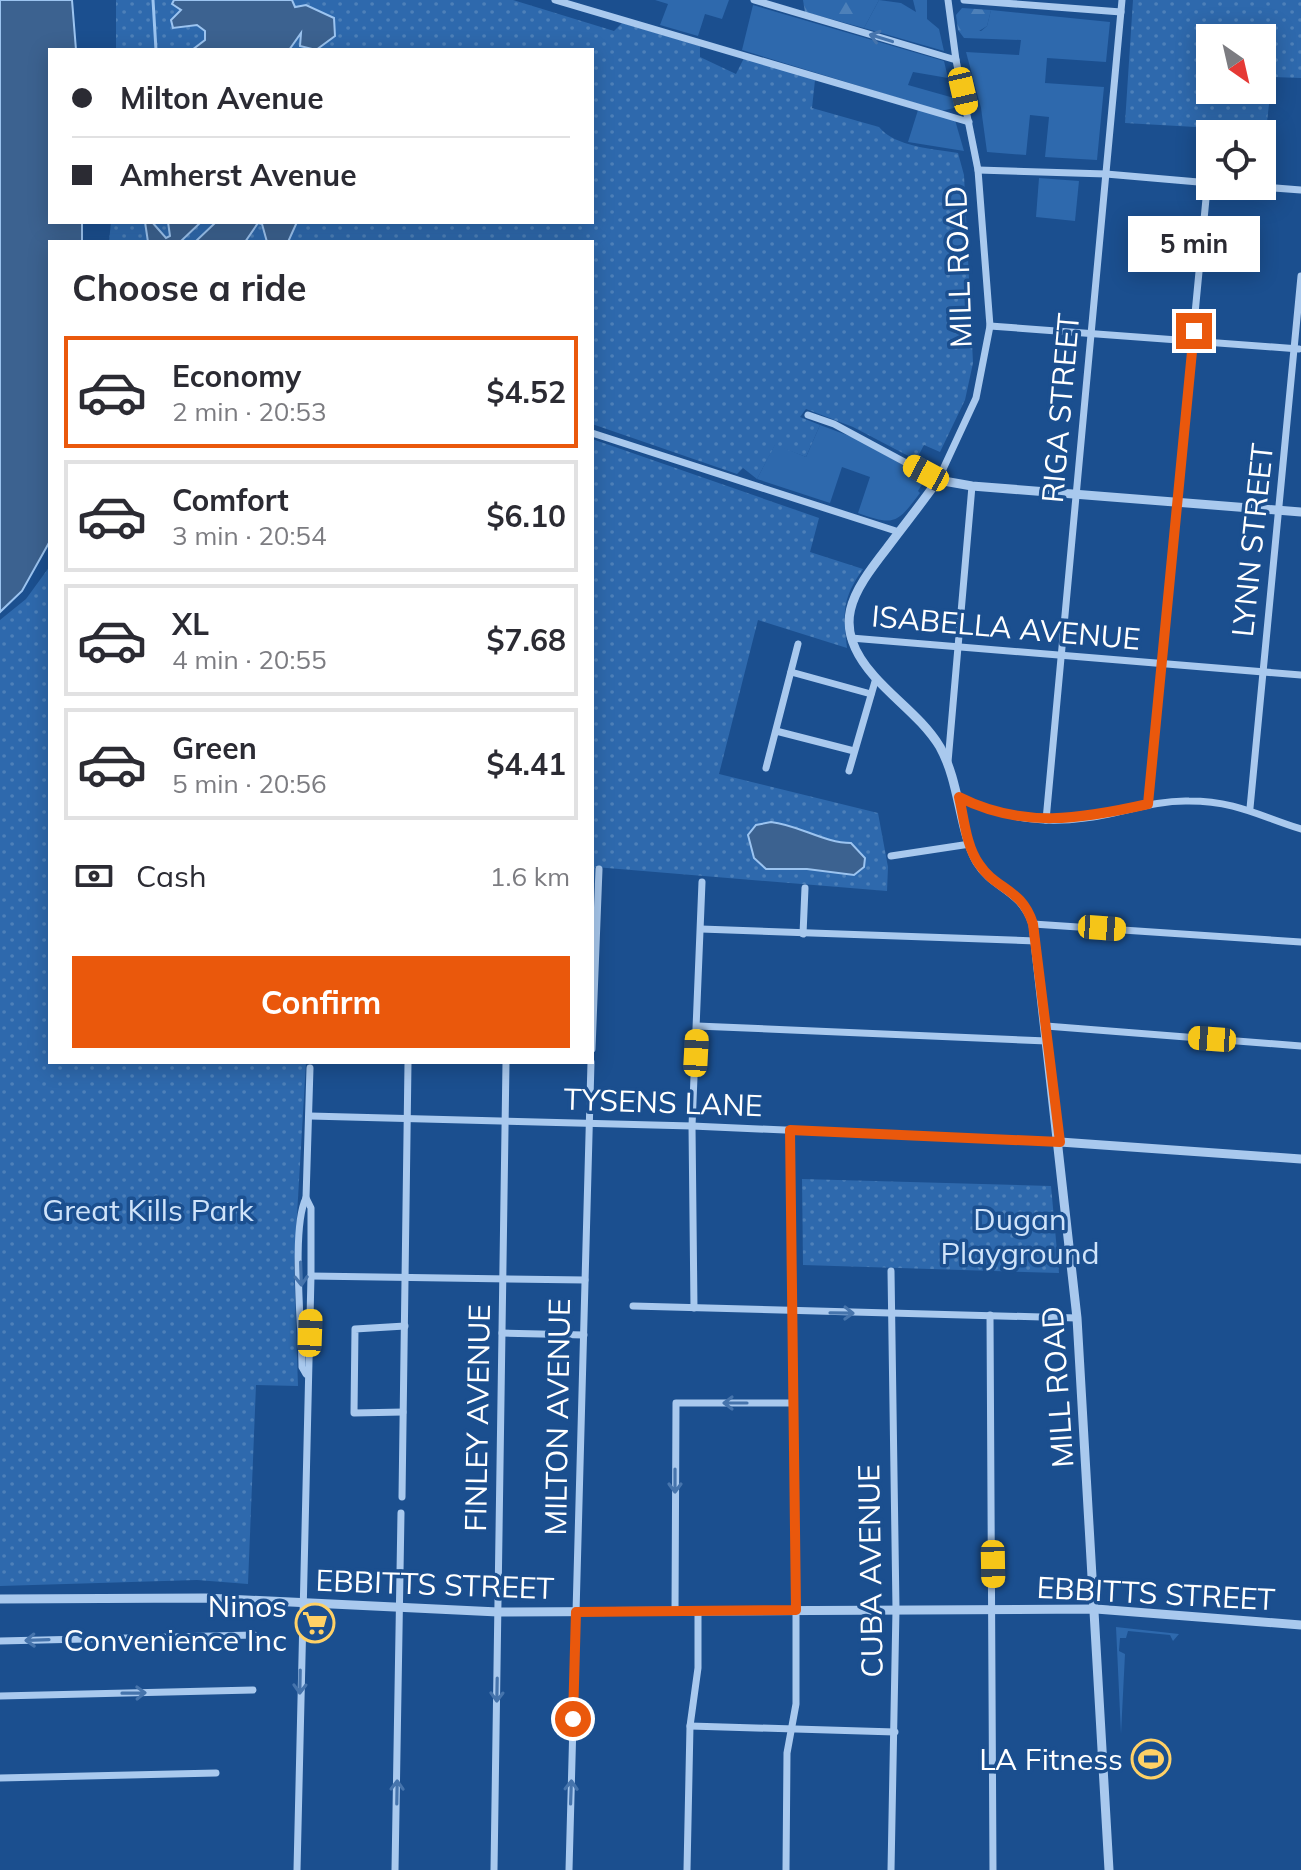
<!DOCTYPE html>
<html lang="en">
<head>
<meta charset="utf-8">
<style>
	:root { --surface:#fff; --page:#f2f2f3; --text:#2b2b33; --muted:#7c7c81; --line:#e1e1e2; --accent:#ea580c }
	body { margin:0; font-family:Mulish,sans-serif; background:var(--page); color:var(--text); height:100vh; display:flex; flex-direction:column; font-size:30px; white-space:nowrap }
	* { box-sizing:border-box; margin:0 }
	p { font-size:26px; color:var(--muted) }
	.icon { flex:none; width:44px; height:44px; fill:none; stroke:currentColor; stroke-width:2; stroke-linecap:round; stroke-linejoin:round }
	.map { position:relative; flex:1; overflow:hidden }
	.side { position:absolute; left:48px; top:240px; width:546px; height:824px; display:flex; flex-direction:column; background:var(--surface); border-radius:0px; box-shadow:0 4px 20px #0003 }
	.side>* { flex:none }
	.guide { position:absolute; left:48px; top:48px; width:546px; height:176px; border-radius:0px; box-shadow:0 4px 20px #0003; display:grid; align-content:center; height:176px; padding:0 24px; background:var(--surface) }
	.needle { width:52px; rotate:146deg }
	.controls { position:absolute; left:1196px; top:24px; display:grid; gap:16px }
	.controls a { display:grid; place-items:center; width:80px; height:80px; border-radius:0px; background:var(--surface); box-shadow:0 4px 20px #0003; font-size:40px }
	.end { position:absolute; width:36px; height:36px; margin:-18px; border:10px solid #ea580c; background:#fff; box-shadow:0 0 0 4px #fff }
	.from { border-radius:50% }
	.bubble { position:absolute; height:56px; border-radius:0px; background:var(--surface); box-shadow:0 4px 20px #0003; font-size:26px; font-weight:700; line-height:56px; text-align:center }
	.car { position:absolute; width:24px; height:48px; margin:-24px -12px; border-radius:10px; box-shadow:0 0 6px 2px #0007; background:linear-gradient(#f5c518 24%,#345 0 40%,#f5c518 0 76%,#345 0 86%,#f5c518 0) }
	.guide b { display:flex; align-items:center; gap:28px; height:76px; font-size:30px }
	.guide b+b { border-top:2px solid var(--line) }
	.guide i { width:20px; height:20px; background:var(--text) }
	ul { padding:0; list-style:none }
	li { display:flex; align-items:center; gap:24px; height:112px; margin:0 16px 12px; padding:0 8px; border:4px solid var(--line); border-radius:0px }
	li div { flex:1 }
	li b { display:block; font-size:30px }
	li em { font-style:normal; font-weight:700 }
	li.current { border-color:var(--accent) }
	li>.icon { width:72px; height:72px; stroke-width:1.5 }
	h2 { padding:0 24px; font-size:36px; line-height:96px }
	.pay { display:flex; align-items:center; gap:20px; height:88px; padding:0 24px; font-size:30px }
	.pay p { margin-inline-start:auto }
	.button { display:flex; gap:16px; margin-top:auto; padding:16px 24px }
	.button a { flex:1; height:92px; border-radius:0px; background:var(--accent); color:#fff; font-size:32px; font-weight:700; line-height:92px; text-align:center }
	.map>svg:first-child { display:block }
</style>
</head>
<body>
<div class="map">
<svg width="1301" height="1870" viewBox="0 0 1301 1870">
	<defs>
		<pattern id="forest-firs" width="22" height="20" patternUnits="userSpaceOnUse" patternTransform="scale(2)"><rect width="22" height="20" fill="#2e69ad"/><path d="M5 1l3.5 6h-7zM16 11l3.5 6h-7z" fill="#4d80b9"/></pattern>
		<pattern id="park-dots" width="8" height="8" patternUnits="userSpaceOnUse" patternTransform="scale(2)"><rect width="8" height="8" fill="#2e69ad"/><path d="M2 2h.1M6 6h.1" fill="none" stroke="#4d80b9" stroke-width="1.8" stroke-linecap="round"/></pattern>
	</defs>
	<rect width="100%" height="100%" fill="#1b4f8f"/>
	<g fill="#2e69ad">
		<polygon points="655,0 729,0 722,19 705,14 698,36 660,25 668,4"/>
		<polygon points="879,0 901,3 916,12 913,0 927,0 927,19 939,29 944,51 864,28"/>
		<polygon points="753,5 944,61 948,78 913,72 908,85 954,98 954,108 941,111 742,50"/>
		<polygon points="991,10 1110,22 1106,62 1047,58 1045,83 1104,87 1097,160 1045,157 1049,117 1030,115 1026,155 987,152 981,108 966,52 1019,55 1021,40 964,38 958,30 981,31 987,26"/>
		<polygon points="918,110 955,120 964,151 908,142"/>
		<polygon points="1039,178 1079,181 1075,221 1036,217"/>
		<path d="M820 425 855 438 926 478 918 491 920 493C897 524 894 526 858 513L870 477 842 467 830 503 757 479 775 444 806 457Z"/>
		<polygon points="1116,1627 1179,1634 1173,1641 1170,1635 1128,1631 1126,1638 1120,1638 1119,1651 1125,1654 1121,1734"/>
	</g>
	<g fill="url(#forest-firs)">
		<polygon points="803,0 879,0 864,28 805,12"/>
		<polygon points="962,8 991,10 987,26 976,33 958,30 956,15"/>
	</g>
	<g fill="url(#park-dots)" fill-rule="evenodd">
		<path d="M116 0H513L614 31 622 23 700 46V57L736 74 744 58 815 80 812 108 879 127C895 147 934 149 958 153L964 175 973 363 965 400 940 452 924 445 916 460 853 427 806 409 800 417 820 425 806 457 775 445 757 479 743 468 737 474 592 424V242H109L111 222H592V50H116Z"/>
		<path d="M1133 0H1301V78L1272 77 1266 131 1125 123ZM1262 38V90H1210V38Z"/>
		<path d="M592 439 819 518 810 552 863 569C842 599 843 612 847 648L758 620 719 774 878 813 888 867 887 891 595 867 592 942Z"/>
		<polygon points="50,566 50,1062 306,1062 294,1266 298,1386 256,1385 248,1584 197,1580 0,1586 0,620 26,599"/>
		<polygon points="802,1179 1051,1186 1059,1273 803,1265"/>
	</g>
	<g fill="#3c6290" stroke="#9cc4f0" stroke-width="2">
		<polygon points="0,0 72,0 76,50 50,50 50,222 82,222 82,242 50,242 50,541 22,591 0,612"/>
		<polygon points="174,0 292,0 295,7 306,5 334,18 335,36 316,50 300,46 301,33 289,50 192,50 205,40 205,31 197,25 173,28 171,20 181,10 172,4"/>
		<polygon points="145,222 152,222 166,238 170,236 168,222 201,222 180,242 148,242"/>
		<polygon points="216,222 297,222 288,242 267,242 262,224 258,223 245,242 195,242"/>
		<path d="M771 822C799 825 824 843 851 843L865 858 864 867 854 875 807 869H766L754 858 748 835 756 825Z"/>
	</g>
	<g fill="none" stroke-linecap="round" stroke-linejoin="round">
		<polyline stroke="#9cc4f0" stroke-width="3" points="153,0 156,50"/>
		<g stroke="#a9c9ee" stroke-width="7">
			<polyline points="555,0 969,122"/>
			<polyline points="754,0 956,60"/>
			<polyline points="964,0 1121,12"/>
			<polyline points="1212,134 1212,133"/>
			<polyline points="978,170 1106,174 1210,183"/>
			<polyline points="1249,186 1301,190"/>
			<polyline points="990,326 1299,349"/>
			<polyline points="808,415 834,424 938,480 976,398 990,326 978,170 956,60 948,0"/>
			<polyline points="592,433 899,532"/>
			<polyline points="851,638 1301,675"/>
			<polyline points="791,672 871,694"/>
			<polyline points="776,731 854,751"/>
			<polyline points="948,762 972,486"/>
			<polyline points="766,768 798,644"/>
			<polyline points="849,771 876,678"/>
			<path d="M959 797C998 817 1042 824 1085 818 1120 814 1153 800 1189 801 1236 801 1259 816 1301 829"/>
			<polyline points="1148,804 1210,157"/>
			<polyline points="1250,808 1301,276"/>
			<polyline points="1046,820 1122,0"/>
			<polyline points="891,856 970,844"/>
			<polyline points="1033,924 1301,942"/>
			<polyline points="701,929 1036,941"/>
			<polyline points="803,934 805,888"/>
			<polyline points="697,1026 1047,1041"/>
			<polyline points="1046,1026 1301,1046"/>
			<polyline points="592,1049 599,869"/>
			<polyline points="310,1116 692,1126 1060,1142"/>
			<polyline points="311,1276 585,1280"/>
			<polyline points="633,1306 1077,1318"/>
			<polyline points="694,1308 692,1126 702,882"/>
			<polyline points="990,1315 993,1870"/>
			<polyline points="502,1333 584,1335"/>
			<path d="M306 1374 302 1367C302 1329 291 1228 306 1198L310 1068"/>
			<polyline points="403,1412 354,1413 355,1329 405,1326"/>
			<polyline points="402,1497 408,1063"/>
			<polyline points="675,1612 676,1403 794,1403"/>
			<polyline points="0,1641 254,1635"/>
			<polyline points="0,1696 253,1690"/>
			<polyline points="690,1726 895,1732"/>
			<polyline points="0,1778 216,1773"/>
			<polyline points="297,1870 311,1276 311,1208 306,1198"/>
			<polyline points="395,1870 401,1513"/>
			<polyline points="494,1870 506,1062"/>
			<polyline points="569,1870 591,1062"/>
			<polyline points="687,1870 690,1726 698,1668 698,1612"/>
			<polyline points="786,1870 787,1753 796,1704 796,1610 790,1130"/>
			<polyline points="891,1870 896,1609 891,1271"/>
		</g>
		<g stroke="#a9c9ee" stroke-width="9">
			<polyline points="1060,1142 1301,1159"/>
			<polyline points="0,1599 205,1598 498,1612 1096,1609 1301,1625"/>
			<path d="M1109 1870 1077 1318 1033 924C1021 888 993 889 977 862 959 831 960 783 940 747 923 719 895 700 874 676 829 625 852 593 887 548 904 525 922 503 938 480L972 486 1301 512"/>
		</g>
	</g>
	<defs><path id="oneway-shaft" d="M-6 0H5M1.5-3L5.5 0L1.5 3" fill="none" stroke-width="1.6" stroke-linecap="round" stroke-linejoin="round" transform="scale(2)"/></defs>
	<g stroke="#4674ac">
		<use href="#oneway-shaft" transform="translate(881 38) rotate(-163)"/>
		<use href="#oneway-shaft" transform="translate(301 1274) rotate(88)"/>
		<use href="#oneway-shaft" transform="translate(842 1313) rotate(1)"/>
		<use href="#oneway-shaft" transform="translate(735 1403) rotate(-180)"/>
		<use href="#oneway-shaft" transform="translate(675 1481) rotate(90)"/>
		<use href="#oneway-shaft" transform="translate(37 1640) rotate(178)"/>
		<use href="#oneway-shaft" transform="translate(300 1682) rotate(91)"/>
		<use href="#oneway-shaft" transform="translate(497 1690) rotate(91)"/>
		<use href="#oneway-shaft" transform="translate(134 1693) rotate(-1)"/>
		<use href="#oneway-shaft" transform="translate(397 1792) rotate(-89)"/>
		<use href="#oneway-shaft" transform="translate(571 1792) rotate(-88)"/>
	</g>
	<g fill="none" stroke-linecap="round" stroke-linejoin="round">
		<path stroke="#ea580c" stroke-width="10" d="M573 1719 576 1612 796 1610 790 1130 1060 1142 1033 924C1022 888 996 890 979 864 966 846 964 818 959 797 1022 829 1082 819 1148 804L1194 331"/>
	</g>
	<defs>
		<symbol id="supermarket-ring" viewBox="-11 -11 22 22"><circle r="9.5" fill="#1b4f8f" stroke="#ffd166" stroke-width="1.5"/><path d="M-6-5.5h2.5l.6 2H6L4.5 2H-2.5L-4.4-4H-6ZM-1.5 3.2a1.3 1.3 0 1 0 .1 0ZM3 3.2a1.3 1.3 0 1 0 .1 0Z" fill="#ffd166"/></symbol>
		<symbol id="stadium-ring" viewBox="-11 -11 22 22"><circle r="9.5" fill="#1b4f8f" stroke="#ffd166" stroke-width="1.5"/><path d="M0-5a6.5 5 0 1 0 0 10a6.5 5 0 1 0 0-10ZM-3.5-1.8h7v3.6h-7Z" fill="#ffd166"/></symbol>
	</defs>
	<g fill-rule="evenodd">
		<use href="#supermarket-ring" x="293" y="1601" width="44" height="44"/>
		<use href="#stadium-ring" x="1129" y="1737" width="44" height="44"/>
	</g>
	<g text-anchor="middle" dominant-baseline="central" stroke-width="7" stroke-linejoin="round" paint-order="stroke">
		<g font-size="30" fill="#fff" stroke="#1b4f8f">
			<text transform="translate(958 267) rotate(-92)">MILL ROAD</text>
			<text transform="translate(1060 408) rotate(-85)">RIGA STREET</text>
			<text transform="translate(1252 540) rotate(-84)">LYNN STREET</text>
			<text transform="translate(1006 627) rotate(5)">ISABELLA AVENUE</text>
			<text transform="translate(663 1102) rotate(2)">TYSENS LANE</text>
			<text transform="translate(1057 1387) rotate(-94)">MILL ROAD</text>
			<text transform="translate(557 1417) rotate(-89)">MILTON AVENUE</text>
			<text transform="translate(477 1418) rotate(-89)">FINLEY AVENUE</text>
			<text transform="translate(870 1571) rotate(-91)">CUBA AVENUE</text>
			<text transform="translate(435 1584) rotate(2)">EBBITTS STREET</text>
			<text transform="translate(1156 1593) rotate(3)">EBBITTS STREET</text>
		</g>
		<g font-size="30" fill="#cfe3fa" stroke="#1b4f8f">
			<text x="148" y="1210">Great Kills Park</text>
			<text x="1020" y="1219">Dugan<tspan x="1020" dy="34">Playground</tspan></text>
		</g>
		<g font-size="30" fill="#fff" stroke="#1b4f8f" text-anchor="end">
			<text x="287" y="1606">Ninos<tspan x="287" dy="34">Convenience Inc</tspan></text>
			<text x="1123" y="1759">LA Fitness</text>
		</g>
	</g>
</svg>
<div class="controls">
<a><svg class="needle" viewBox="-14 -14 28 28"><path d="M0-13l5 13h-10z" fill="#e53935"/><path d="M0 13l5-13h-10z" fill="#7c7c81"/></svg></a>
<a><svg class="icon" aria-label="locate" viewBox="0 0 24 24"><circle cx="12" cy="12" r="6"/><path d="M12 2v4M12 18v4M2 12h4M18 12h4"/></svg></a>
</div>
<i class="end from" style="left:573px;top:1719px"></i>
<i class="end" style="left:1194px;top:331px"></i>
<div class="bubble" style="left:1128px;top:216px;width:132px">5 min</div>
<i class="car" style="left:963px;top:91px;rotate:167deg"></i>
<i class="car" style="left:926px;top:473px;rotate:298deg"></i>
<i class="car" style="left:1102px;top:928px;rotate:94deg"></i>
<i class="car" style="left:1212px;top:1039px;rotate:274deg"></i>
<i class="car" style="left:696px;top:1053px;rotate:3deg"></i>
<i class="car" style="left:310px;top:1333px;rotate:2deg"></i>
<i class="car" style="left:993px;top:1564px;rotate:179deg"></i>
<div class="guide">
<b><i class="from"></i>Milton Avenue</b>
<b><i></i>Amherst Avenue</b>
</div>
<section class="side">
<h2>Choose a ride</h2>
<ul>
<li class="current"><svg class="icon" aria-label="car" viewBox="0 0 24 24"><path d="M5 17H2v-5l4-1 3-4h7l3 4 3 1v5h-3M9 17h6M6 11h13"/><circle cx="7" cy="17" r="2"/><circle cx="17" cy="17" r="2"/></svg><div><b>Economy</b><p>2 min · 20:53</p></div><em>$4.52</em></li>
<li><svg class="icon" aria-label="car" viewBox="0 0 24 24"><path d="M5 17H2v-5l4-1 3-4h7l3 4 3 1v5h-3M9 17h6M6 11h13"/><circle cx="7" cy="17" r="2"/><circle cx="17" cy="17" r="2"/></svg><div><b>Comfort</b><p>3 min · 20:54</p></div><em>$6.10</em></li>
<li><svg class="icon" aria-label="car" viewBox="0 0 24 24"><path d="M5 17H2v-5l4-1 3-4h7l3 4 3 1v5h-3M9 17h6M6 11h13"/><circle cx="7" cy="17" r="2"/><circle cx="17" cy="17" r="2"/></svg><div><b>XL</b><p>4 min · 20:55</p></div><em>$7.68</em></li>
<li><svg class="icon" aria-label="car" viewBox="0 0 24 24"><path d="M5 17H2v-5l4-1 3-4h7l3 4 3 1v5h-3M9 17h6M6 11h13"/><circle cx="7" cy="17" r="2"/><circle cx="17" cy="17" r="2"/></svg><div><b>Green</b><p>5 min · 20:56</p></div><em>$4.41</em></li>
</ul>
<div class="pay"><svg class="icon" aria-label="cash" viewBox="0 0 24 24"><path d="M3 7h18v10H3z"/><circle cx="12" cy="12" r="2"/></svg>Cash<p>1.6 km</p></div>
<div class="button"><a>Confirm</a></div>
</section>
</div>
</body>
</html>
